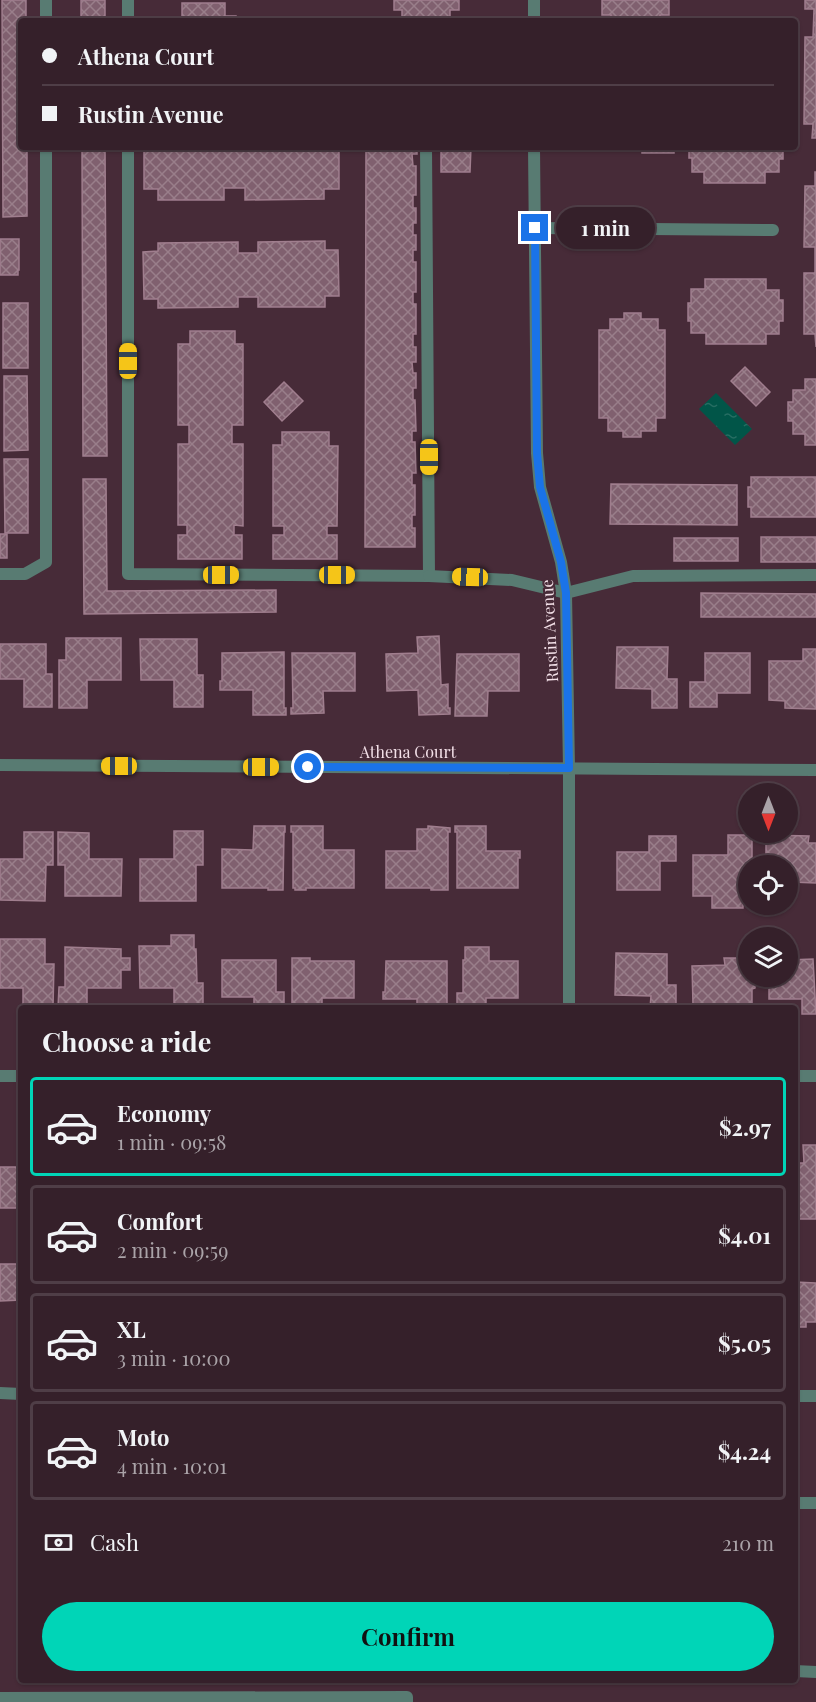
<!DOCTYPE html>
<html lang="en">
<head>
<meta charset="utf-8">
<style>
	:root { --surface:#35202a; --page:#402d36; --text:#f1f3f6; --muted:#aaa3a8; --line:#4f3e47; --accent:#00d5b7 }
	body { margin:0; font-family:"Playfair Display",serif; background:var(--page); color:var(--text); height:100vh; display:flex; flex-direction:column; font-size:22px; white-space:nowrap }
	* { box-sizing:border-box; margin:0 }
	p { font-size:20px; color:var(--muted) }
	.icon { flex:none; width:33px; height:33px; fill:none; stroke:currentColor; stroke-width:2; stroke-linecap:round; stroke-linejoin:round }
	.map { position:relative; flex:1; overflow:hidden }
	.panel { position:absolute; left:18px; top:1005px; width:780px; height:678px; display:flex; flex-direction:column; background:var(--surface); border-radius:6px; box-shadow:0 2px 4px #0004,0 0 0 2px var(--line) }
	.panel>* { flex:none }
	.hud { position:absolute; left:18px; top:18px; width:780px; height:132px; border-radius:6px; box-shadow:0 2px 4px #0004,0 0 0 2px var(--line); display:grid; align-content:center; height:132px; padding:0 24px; background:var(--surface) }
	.needle { width:39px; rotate:180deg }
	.controls { position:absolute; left:738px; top:783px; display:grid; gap:12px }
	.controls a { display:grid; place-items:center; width:60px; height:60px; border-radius:50%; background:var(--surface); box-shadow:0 2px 4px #0004,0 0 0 2px var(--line); font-size:30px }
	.end { position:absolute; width:27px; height:27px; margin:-14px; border:8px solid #1a73e8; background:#fff; box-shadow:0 0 0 3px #fff }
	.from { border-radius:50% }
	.bubble { position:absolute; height:42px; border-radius:21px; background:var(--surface); box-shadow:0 2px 4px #0004,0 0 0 2px var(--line); font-size:20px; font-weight:700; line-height:42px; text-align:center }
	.car { position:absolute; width:18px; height:36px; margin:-18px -9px; border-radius:8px; box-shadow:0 0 4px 2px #0007; background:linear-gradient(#f5c518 24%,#345 0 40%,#f5c518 0 76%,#345 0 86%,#f5c518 0) }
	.hud b { display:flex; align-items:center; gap:21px; height:57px; font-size:22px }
	.hud b+b { border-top:2px solid var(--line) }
	.hud i { width:15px; height:15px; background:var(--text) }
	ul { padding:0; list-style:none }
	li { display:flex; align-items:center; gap:18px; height:99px; margin:0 12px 9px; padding:0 12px; border:3px solid var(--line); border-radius:6px }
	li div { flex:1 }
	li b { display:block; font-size:22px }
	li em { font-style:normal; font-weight:700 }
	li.selected { border-color:var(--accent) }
	li>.icon { width:54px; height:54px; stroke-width:1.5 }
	h2 { padding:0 24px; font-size:27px; line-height:72px }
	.pay { display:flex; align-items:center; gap:15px; height:66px; padding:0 24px; font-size:22px }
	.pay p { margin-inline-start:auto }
	.cta { display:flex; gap:12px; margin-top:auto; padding:12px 24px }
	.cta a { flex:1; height:69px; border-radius:36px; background:var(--accent); color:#111; font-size:24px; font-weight:700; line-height:69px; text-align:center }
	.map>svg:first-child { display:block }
</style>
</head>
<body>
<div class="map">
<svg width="816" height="1702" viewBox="0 0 816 1702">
	<defs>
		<pattern id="water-ripples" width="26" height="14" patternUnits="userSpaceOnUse" patternTransform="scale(1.5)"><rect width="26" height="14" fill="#015548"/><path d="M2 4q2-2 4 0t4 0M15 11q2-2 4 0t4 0" fill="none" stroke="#266d62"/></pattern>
		<pattern id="building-cross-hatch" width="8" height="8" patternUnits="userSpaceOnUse" patternTransform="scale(1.5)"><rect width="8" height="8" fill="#80606f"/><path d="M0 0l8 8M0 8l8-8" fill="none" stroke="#997e8a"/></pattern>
	</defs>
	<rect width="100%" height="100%" fill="#472b38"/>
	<polygon fill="url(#water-ripples)" points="716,393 752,429 735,445 699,409"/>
	<g fill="url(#building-cross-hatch)" stroke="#a07e8e" stroke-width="1.5">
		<polygon points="2,0 26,0 26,21 21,21 21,147 27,147 27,216 3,217"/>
		<rect x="81" y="0" width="24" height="21"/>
		<polygon points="394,0 459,0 459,10 450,10 450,21 402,21 402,10 394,10"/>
		<polygon points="602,0 669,0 669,15 660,15 660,21 611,21 611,15 602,15"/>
		<polygon points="805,0 816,0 816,138 812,138 813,124 804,124 805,37 813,37 814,9 805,9"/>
		<polygon points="182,3 225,3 225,16 236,16 236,21 171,21 171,17 182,17"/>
		<polygon points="82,147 105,147 107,456 83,456"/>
		<polygon points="144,147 339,147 339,189 324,189 324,199 245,200 245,188 224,188 224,200 158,200 158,189 144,189"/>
		<polygon points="366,147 417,147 417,154 412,154 413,166 416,166 416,195 413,195 413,208 416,208 416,223 413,223 413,235 416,235 416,250 413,250 413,262 416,262 416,292 413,292 413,304 416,304 416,334 413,334 413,347 416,347 416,362 412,362 413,373 416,373 416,388 413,388 413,400 415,400 416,431 412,431 412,442 415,442 416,473 412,473 412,485 415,485 415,515 412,515 412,528 415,528 415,547 365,547"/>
		<polygon points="441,147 471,147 470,172 441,172"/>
		<rect x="642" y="147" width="32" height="6"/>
		<polygon points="689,147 783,147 783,159 779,159 779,172 765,172 765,183 704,183 704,172 692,172 692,158 689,158"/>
		<polygon points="815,172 816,172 816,347 815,334 804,334 804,273 815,273 815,247 804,247 805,186 815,186"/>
		<polygon points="0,239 19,239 19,270 18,270 18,275 0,275"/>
		<polygon points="325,241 325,250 338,250 339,296 325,296 325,307 258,307 258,297 238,297 238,307 158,308 158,299 144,299 143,252 158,251 158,243 238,242 238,253 258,253 258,242"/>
		<polygon points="705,279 766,279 766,290 779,290 779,300 783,300 783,321 779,321 779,334 766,334 766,344 706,344 706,333 691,333 691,321 688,321 688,303 691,303 691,289 705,289"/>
		<rect x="3" y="303" width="25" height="65"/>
		<polygon points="624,313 641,313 641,319 658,319 658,330 665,330 665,418 656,418 656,431 641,431 641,437 623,437 623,431 608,431 608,418 599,418 599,330 610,330 610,319 624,319"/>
		<polygon points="190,331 235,331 235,344 243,344 243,425 232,425 232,444 243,444 243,526 234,525 234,535 242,535 242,559 178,559 178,535 187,535 187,525 178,525 178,444 189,444 189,425 178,425 178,344 190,344"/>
		<polygon points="745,367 770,392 756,406 731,381"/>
		<polygon points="4,376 27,376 28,450 4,451"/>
		<polygon points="805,379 816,379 816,445 805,445 805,434 793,434 793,421 788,421 788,402 793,402 793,390 805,390"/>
		<polygon points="284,382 303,401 282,421 264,402"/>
		<polygon points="282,432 329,432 329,446 338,446 337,526 327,526 327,535 337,535 337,559 273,559 273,535 284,535 284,526 273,526 273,445 282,445"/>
		<polygon points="4,459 28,459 28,533 5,533"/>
		<polygon points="751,477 816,477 816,517 751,517 751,507 748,507 748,487 751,487"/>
		<polygon points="83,479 106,479 107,591 276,590 276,612 84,614"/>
		<polygon points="611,484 737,485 737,525 610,524"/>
		<rect x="0" y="534" width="7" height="24"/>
		<rect x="761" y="537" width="55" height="25"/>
		<rect x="674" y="538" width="64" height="23"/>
		<polygon points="701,593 816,594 816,617 701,617"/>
		<polygon points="439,636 441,685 448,684 448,708 450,708 450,714 419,715 418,690 387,691 386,654 418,653 417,637"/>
		<polygon points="66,638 121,638 121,680 87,680 87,708 59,708 59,660 66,660"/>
		<polygon points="140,639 197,639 197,675 203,675 203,707 174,707 174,680 141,680"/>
		<polygon points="0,644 46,644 46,674 52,674 52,707 24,707 24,679 0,679"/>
		<polygon points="617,647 668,647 667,679 677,679 677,708 652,708 652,689 616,688"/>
		<polygon points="803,649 816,649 816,709 785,708 785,701 769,700 769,661 803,661"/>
		<polygon points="284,652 284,708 286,708 286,715 253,715 253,690 220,690 220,681 222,681 222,653"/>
		<polygon points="292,653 355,653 355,691 323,691 324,713 291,714 291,708 293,708"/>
		<polygon points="705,653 750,653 750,693 717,693 717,707 690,707 690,682 705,682"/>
		<polygon points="457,654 519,654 519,691 488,691 487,716 455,716"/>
		<polygon points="254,826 285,826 285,832 284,832 283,890 268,890 268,888 222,888 222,849 253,850"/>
		<polygon points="291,826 323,826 323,850 354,850 354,888 306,888 306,890 295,890 295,888 293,888 293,832 291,832"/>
		<polygon points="428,826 450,828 450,832 448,832 448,890 431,890 431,888 386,888 386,851 417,851 417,829 428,829"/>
		<polygon points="455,826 486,826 486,851 520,851 520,858 518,858 518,888 457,888 457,832 455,832"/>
		<polygon points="174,831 203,831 203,865 196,865 196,901 140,901 140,859 174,859"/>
		<polygon points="24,832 53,832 53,865 46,865 45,901 0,900 0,859 24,859"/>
		<polygon points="58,832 89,833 89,859 122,859 121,896 65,896 65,865 58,865"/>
		<polygon points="728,835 752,835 752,866 748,866 748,898 743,898 743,908 712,908 712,896 693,896 693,855 728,855"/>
		<polygon points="766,835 809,836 808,843 816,843 816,883 791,882 791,863 766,862"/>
		<polygon points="649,836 676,836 676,861 660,861 660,890 617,890 617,852 649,852"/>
		<polygon points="171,935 194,935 194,949 196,949 197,983 203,983 203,1008 174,1008 174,988 140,988 139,946 171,946"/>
		<polygon points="0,939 45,939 45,964 54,964 53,1008 23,1008 23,988 0,988"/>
		<polygon points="65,947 121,949 121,958 130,958 130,970 121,970 121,988 87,988 87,1008 58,1008 59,987 65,987"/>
		<polygon points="465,947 489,947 489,961 518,961 518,998 486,998 486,1008 457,1008 457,993 463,993 463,960 465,960"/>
		<polygon points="616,953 667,954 667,985 676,985 676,1008 650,1008 651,996 615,995"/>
		<polygon points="292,958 310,958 310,961 354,961 354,998 322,998 322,1008 290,1008 290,1005 292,1005"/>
		<polygon points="724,958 748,958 748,976 755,976 755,988 752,989 752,1008 712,1008 712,1004 693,1005 692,966 725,965"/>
		<polygon points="813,959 816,1014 802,1014 802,999 769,999 769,976 788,976 788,960"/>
		<polygon points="222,960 276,960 276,992 284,992 284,1008 254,1008 254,997 222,997"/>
		<polygon points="386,961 447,961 447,1008 417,1008 417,999 383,999 383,992 385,992"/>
		<polygon points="803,1145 816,1145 816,1219 795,1219 795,1163 804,1163"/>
		<rect x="0" y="1167" width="21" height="41"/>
		<polygon points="0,1264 21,1264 21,1300 0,1301"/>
		<polygon points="795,1282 816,1283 816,1322 806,1322 806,1327 796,1327 796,1330"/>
	</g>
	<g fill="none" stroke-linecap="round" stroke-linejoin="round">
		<g stroke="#587b72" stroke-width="12">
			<polyline points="46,0 46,21"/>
			<polyline points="128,0 128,21"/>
			<polyline points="128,147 128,574 429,576 426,147"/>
			<polyline points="535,228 773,230"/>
			<polyline points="0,574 25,574 46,562 46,147"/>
			<polyline points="429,576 512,580 566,593 633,576 816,575"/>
			<polyline points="795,1503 816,1503"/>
			<polyline points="795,1671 816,1672"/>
		</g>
		<g stroke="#587b72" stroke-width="12">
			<polyline points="534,21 534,0"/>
			<polyline points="534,147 537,453 540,487 561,562 566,593 569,768 569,1008"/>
			<polyline points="0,765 816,770"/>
			<polyline points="0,1076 21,1076"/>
			<polyline points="795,1076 816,1076"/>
			<polyline points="0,1393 21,1394"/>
			<polyline points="795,1396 816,1396"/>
			<polyline points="0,1698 407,1697 407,1702"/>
		</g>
	</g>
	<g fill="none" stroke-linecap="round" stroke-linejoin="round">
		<polyline stroke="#1a73e8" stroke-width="8" points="308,767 569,768 566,593 561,562 540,487 537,453 535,228"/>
	</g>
	<g text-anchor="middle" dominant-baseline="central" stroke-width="4.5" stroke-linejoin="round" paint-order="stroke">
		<g font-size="16" fill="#f3e0e8" stroke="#472b38">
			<text transform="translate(549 631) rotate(-93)">Rustin Avenue</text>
			<text x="408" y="751">Athena Court</text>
		</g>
	</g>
</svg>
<div class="controls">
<a><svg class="needle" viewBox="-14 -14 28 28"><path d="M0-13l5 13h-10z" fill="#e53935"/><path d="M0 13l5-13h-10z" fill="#aaa3a8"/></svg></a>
<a><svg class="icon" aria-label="locate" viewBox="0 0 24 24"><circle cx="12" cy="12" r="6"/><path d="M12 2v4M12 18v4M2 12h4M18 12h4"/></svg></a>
<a><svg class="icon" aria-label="layers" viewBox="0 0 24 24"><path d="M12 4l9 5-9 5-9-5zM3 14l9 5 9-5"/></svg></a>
</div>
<i class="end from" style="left:308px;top:767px"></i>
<i class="end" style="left:535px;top:228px"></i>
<div class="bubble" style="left:556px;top:207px;width:99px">1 min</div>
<i class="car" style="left:128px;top:361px;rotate:0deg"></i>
<i class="car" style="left:429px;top:457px;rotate:180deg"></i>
<i class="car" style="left:221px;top:575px;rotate:90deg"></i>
<i class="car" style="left:337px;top:575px;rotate:90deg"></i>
<i class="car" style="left:470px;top:577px;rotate:272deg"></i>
<i class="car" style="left:119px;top:766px;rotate:270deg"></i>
<i class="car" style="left:261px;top:767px;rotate:90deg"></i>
<div class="hud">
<b><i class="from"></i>Athena Court</b>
<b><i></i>Rustin Avenue</b>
</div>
<section class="panel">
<h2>Choose a ride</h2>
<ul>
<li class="selected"><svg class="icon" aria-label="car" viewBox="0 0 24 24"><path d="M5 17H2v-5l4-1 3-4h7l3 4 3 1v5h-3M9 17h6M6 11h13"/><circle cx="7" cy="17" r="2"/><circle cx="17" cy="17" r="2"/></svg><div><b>Economy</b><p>1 min · 09:58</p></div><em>$2.97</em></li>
<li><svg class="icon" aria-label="car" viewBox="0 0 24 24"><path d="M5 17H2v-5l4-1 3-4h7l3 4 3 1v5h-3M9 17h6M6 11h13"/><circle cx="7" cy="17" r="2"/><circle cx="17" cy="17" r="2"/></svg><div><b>Comfort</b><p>2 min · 09:59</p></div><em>$4.01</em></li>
<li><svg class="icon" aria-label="car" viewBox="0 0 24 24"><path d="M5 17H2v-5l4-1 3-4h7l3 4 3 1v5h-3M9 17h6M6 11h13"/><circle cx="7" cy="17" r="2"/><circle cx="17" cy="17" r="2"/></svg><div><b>XL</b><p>3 min · 10:00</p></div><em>$5.05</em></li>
<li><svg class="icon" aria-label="car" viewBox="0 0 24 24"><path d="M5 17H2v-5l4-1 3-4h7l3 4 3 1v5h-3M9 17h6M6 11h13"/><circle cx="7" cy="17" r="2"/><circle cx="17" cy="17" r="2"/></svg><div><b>Moto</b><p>4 min · 10:01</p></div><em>$4.24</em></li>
</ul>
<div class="pay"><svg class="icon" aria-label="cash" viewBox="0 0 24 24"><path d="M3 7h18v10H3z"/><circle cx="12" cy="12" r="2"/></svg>Cash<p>210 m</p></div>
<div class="cta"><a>Confirm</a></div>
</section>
</div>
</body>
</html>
